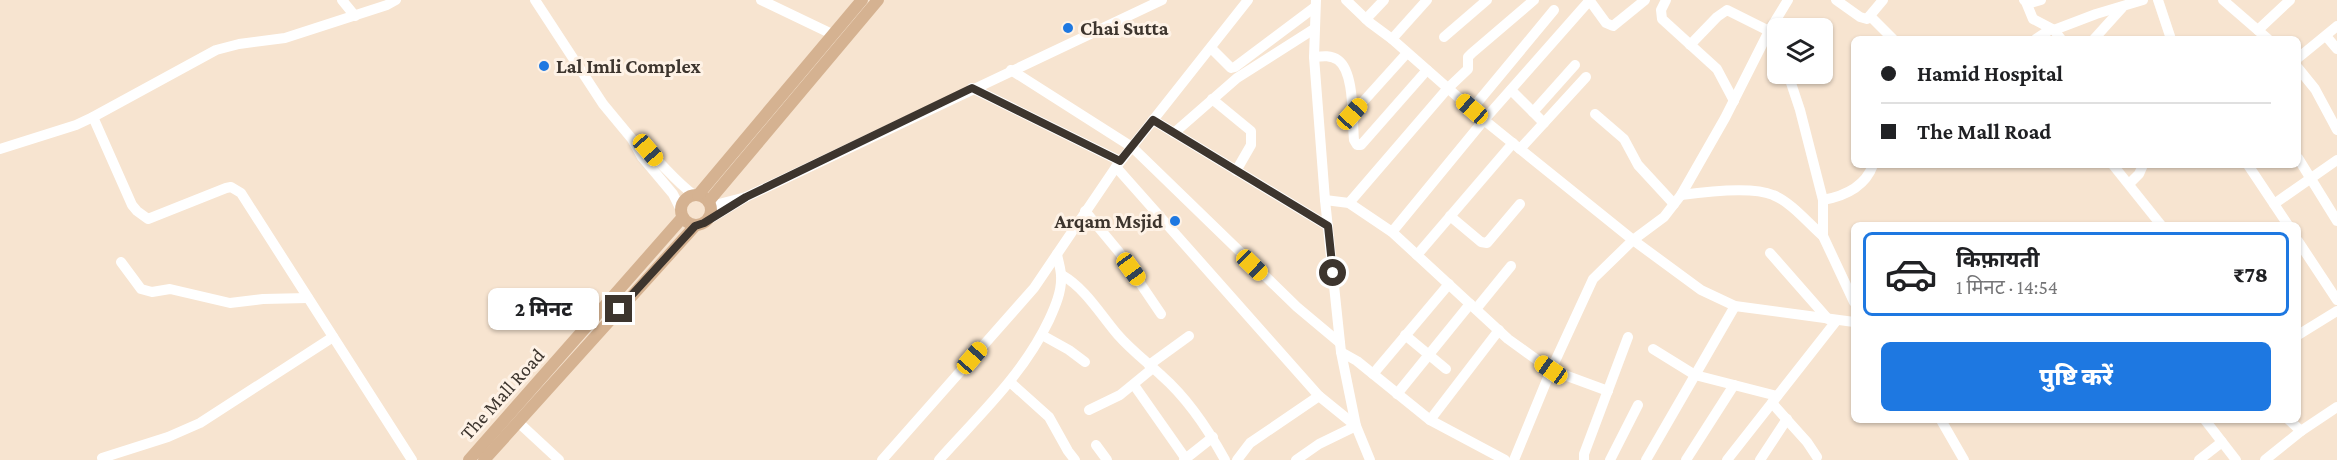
<!DOCTYPE html>
<html lang="hi">
<head>
<meta charset="utf-8">
<style>
	:root { --surface:#fff; --page:#f6f6f6; --text:#202124; --muted:#757577; --line:#e0e0e0; --accent:#1e78e1 }
	body { margin:0; font-family:"Crimson Pro","Noto Sans Devanagari",serif; background:var(--page); color:var(--text); height:100vh; display:flex; flex-direction:column; font-size:22px; white-space:nowrap }
	* { box-sizing:border-box; margin:0 }
	p { font-size:20px; color:var(--muted) }
	.icon { flex:none; width:33px; height:33px; fill:none; stroke:currentColor; stroke-width:2; stroke-linecap:round; stroke-linejoin:round }
	.map { position:relative; flex:1; overflow:hidden }
	.drawer { position:absolute; left:1851px; top:222px; width:450px; height:201px; display:flex; flex-direction:column; background:var(--surface); border-radius:9px; box-shadow:0 2px 4px #0004 }
	.drawer>* { flex:none }
	.guide { position:absolute; left:1851px; top:36px; width:450px; height:132px; border-radius:9px; box-shadow:0 2px 4px #0004; display:grid; align-content:center; height:132px; padding:0 30px; background:var(--surface) }
	.fabs { position:absolute; left:1767px; top:18px; display:grid; gap:12px }
	.fabs a { display:grid; place-items:center; width:66px; height:66px; border-radius:9px; background:var(--surface); box-shadow:0 2px 4px #0004; font-size:30px }
	.end { position:absolute; width:27px; height:27px; margin:-14px; border:8px solid #3d352e; background:#fff; box-shadow:0 0 0 3px #fff }
	.from { border-radius:50% }
	.bubble { position:absolute; height:42px; border-radius:9px; background:var(--surface); box-shadow:0 2px 4px #0004; font-size:20px; font-weight:800; line-height:42px; text-align:center }
	.car { position:absolute; width:18px; height:36px; margin:-18px -9px; border-radius:8px; box-shadow:0 0 4px 2px #0007; background:linear-gradient(#f5c518 24%,#345 0 40%,#f5c518 0 76%,#345 0 86%,#f5c518 0) }
	.guide b { display:flex; align-items:center; gap:21px; height:57px; font-size:22px }
	.guide b+b { border-top:2px solid var(--line) }
	.guide i { width:15px; height:15px; background:var(--text) }
	ul { padding:10px 0 0; list-style:none }
	li { display:flex; align-items:center; gap:18px; height:84px; margin:0 12px 9px; padding:0 18px; border:3px solid transparent; border-radius:9px }
	li div { flex:1 }
	li b { display:block; font-size:22px }
	li em { font-style:normal; font-weight:800 }
	li.on { border-color:var(--accent) }
	li>.icon { width:54px; height:54px; stroke-width:1.5 }
	.action { display:flex; gap:12px; margin-top:auto; padding:12px 30px }
	.action a { flex:1; height:69px; border-radius:9px; background:var(--accent); color:#fff; font-size:24px; font-weight:800; line-height:69px; text-align:center }
	.map>svg:first-child { display:block }
</style>
</head>
<body>
<div class="map">
<svg width="2337" height="460" viewBox="0 0 2337 460">
	<rect width="100%" height="100%" fill="#f7e4d0"/>
	<g fill="none" stroke-linecap="round" stroke-linejoin="round">
		<g stroke="#fff" stroke-width="10">
			<polyline points="342,0 355,16"/>
			<polyline points="535,0 603,104 632,139 642,157 673,194 680,208"/>
			<polyline points="761,0 832,34"/>
			<polyline points="1316,0 1314,57 1325,200 1341,352 1356,426 1370,460"/>
			<polyline points="1346,0 1369,22 1392,39 1484,120 1633,240 1701,290 1735,306 1854,322"/>
			<polyline points="1666,0 1661,10 1662,19 1717,69 1734,101"/>
			<polyline points="1836,0 1860,17 1867,19 1883,0"/>
			<polyline points="2024,0 2030,3 2041,0"/>
			<polyline points="2158,0 2171,39"/>
			<polyline points="2223,0 2268,39"/>
			<polyline points="1590,1 1606,23 1613,26 1645,0"/>
			<polyline points="2026,2 2033,19 2054,30 2061,39"/>
			<polyline points="1870,16 1893,39"/>
			<polyline points="1366,19 1384,0"/>
			<polyline points="1772,27 1778,44"/>
			<polyline points="2054,30 2096,14 2143,0"/>
			<polyline points="2258,30 2290,0"/>
			<polyline points="2326,36 2337,49"/>
			<polyline points="1444,37 1487,0"/>
			<polyline points="1392,39 1427,0"/>
			<polyline points="2036,39 2051,29"/>
			<polyline points="2094,39 2122,8"/>
			<polyline points="1690,45 1717,17 1727,10 1769,31"/>
			<polyline points="1211,48 1231,68 1235,67 1315,7"/>
			<path d="M1314 57C1323 56 1331 55 1338 60 1355 72 1352 120 1354 140L1357 145H1361L1427 70"/>
			<polyline points="2298,58 2337,26"/>
			<polyline points="2298,68 2315,89 2337,130"/>
			<polyline points="1011,70 1132,147 1297,307 1340,343"/>
			<polyline points="1788,74 1800,110 1823,200 1823,236 1854,302"/>
			<polyline points="972,88 1120,161"/>
			<polyline points="1511,90 1544,123"/>
			<polyline points="1212,99 1251,131 1251,145 1236,171"/>
			<polyline points="1472,109 1554,10"/>
			<polyline points="1533,112 1575,65"/>
			<polyline points="1352,114 1407,53"/>
			<polyline points="1595,114 1624,139 1638,165 1674,204"/>
			<polyline points="93,117 132,205 137,211 148,219 226,188 231,187 241,193 412,460"/>
			<polyline points="1153,120 1328,226"/>
			<polyline points="1174,133 1237,78 1314,29"/>
			<path d="M635 141C657 156 672 179 694 195"/>
			<polyline points="0,149 76,125 93,117 216,50 239,44 285,38 387,5 396,0"/>
			<polyline points="1520,149 1586,77"/>
			<polyline points="2298,158 2337,221"/>
			<polyline points="2113,165 2161,225"/>
			<polyline points="2248,165 2288,225"/>
			<polyline points="1116,167 1319,396 1356,426 1319,444 1296,460"/>
			<polyline points="2129,184 2139,174 2143,165"/>
			<path d="M1681 195C1703 192 1752 186 1773 195 1791 202 1808 223 1823 236"/>
			<polyline points="746,197 1162,0"/>
			<polyline points="1325,200 1349,203 1392,232 1508,339 1551,370 1608,391"/>
			<path d="M1823 200C1845 196 1865 187 1873 165"/>
			<polyline points="1349,203 1448,88 1468,69 1468,57 1472,53 1534,0"/>
			<polyline points="2274,204 2337,160"/>
			<polyline points="1085,211 1119,252 1161,314"/>
			<polyline points="1450,216 1481,242 1487,243 1520,204"/>
			<polyline points="708,220 746,197 711,206"/>
			<polyline points="1392,232 1484,120 1590,0"/>
			<polyline points="2298,241 2337,300"/>
			<polyline points="1770,253 1828,319"/>
			<polyline points="1417,255 1513,143"/>
			<polyline points="121,262 141,289 152,292 170,289 230,303 263,299 308,298"/>
			<path d="M1062 275C1086 289 1100 314 1118 335 1131 350 1147 362 1162 376 1188 399 1208 429 1225 460"/>
			<polyline points="1476,309 1511,266"/>
			<polyline points="1042,335 1069,350 1085,362"/>
			<polyline points="1405,335 1446,369"/>
			<polyline points="2298,335 2337,311"/>
			<polyline points="1653,349 1695,375 1777,396"/>
			<polyline points="1341,352 1357,361 1430,420 1505,460"/>
			<polyline points="1149,365 1189,336"/>
			<polyline points="1373,374 1449,284"/>
			<polyline points="1010,382 1049,417 1068,451 1075,460"/>
			<polyline points="1134,385 1186,459"/>
			<polyline points="1397,394 1470,304"/>
			<polyline points="1772,403 1807,442 1817,457"/>
			<polyline points="1089,410 1120,395 1153,368"/>
			<polyline points="1430,420 1499,330"/>
			<polyline points="1941,420 1964,460"/>
			<polyline points="2205,420 2236,460"/>
			<polyline points="2289,420 2301,431"/>
			<polyline points="518,422 559,460"/>
			<polyline points="1096,445 1107,460"/>
			<polyline points="102,458 168,437 200,423 333,337"/>
			<polyline points="882,460 1034,288 1116,167 1248,0"/>
			<path d="M939 460C979 415 1023 375 1049 320 1055 307 1062 291 1061 276 1061 269 1058 261 1057 254"/>
			<polyline points="1184,460 1213,437"/>
			<polyline points="1237,460 1250,443 1319,396"/>
			<polyline points="1514,460 1551,370 1593,279 1633,240 1664,217 1681,195 1725,118 1769,31 1788,0"/>
			<polyline points="1584,460 1584,454 1628,337"/>
			<polyline points="1610,460 1638,405"/>
			<polyline points="1646,460 1735,306"/>
			<polyline points="1686,460 1734,385"/>
			<polyline points="1727,460 1837,320"/>
			<polyline points="1760,460 1787,419"/>
			<polyline points="2199,460 2222,442"/>
			<polyline points="2265,460 2301,431 2337,407"/>
		</g>
		<g stroke="#d5b291" stroke-width="12">
			<circle cx="696" cy="210" r="15"/>
			<polyline points="698,195 862,0"/>
			<polyline points="709,201 878,0"/>
			<polyline points="469,460 682,218"/>
			<polyline points="484,460 695,226"/>
		</g>
	</g>
	<g fill="none" stroke-linecap="round" stroke-linejoin="round">
		<polyline stroke="#3d352e" stroke-width="8" points="619,309 695,226 704,223 746,197 972,88 1120,161 1153,120 1328,226 1333,273"/>
	</g>
	<g fill="#1e78e1" stroke="#fef2e6" stroke-width="2">
		<circle cx="1068" cy="28" r="6"/>
		<circle cx="544" cy="66" r="6"/>
		<circle cx="1175" cy="221" r="6"/>
	</g>
	<g text-anchor="middle" dominant-baseline="central" stroke-width="6" stroke-linejoin="round" paint-order="stroke">
		<g font-size="20" font-weight="bold" fill="#3d352e" stroke="#fef2e6" text-anchor="start">
			<text x="1080" y="28">Chai Sutta</text>
			<text x="556" y="66">Lal Imli Complex</text>
			<text x="1163" y="221" text-anchor="end">Arqam Msjid</text>
		</g>
		<g font-size="20" fill="#3d352e" stroke="#fef2e6">
			<text transform="translate(502 394) rotate(-48)">The Mall Road</text>
		</g>
	</g>
</svg>
<div class="fabs">
<a><svg class="icon" aria-label="layers" viewBox="0 0 24 24"><path d="M12 4l9 5-9 5-9-5zM3 14l9 5 9-5"/></svg></a>
</div>
<i class="end from" style="left:1333px;top:273px"></i>
<i class="end" style="left:619px;top:309px"></i>
<div class="bubble" style="left:488px;top:288px;width:111px">2 मिनट</div>
<i class="car" style="left:1472px;top:109px;rotate:311deg"></i>
<i class="car" style="left:1352px;top:114px;rotate:42deg"></i>
<i class="car" style="left:648px;top:150px;rotate:139deg"></i>
<i class="car" style="left:1252px;top:265px;rotate:134deg"></i>
<i class="car" style="left:1131px;top:269px;rotate:144deg"></i>
<i class="car" style="left:972px;top:358px;rotate:41deg"></i>
<i class="car" style="left:1551px;top:370px;rotate:305deg"></i>
<div class="guide">
<b><i class="from"></i>Hamid Hospital</b>
<b><i></i>The Mall Road</b>
</div>
<section class="drawer">
<ul>
<li class="on"><svg class="icon" aria-label="car" viewBox="0 0 24 24"><path d="M5 17H2v-5l4-1 3-4h7l3 4 3 1v5h-3M9 17h6M6 11h13"/><circle cx="7" cy="17" r="2"/><circle cx="17" cy="17" r="2"/></svg><div><b>किफ़ायती</b><p>1 मिनट · 14:54</p></div><em>₹78</em></li>
</ul>
<div class="action"><a>पुष्टि करें</a></div>
</section>
</div>
</body>
</html>
